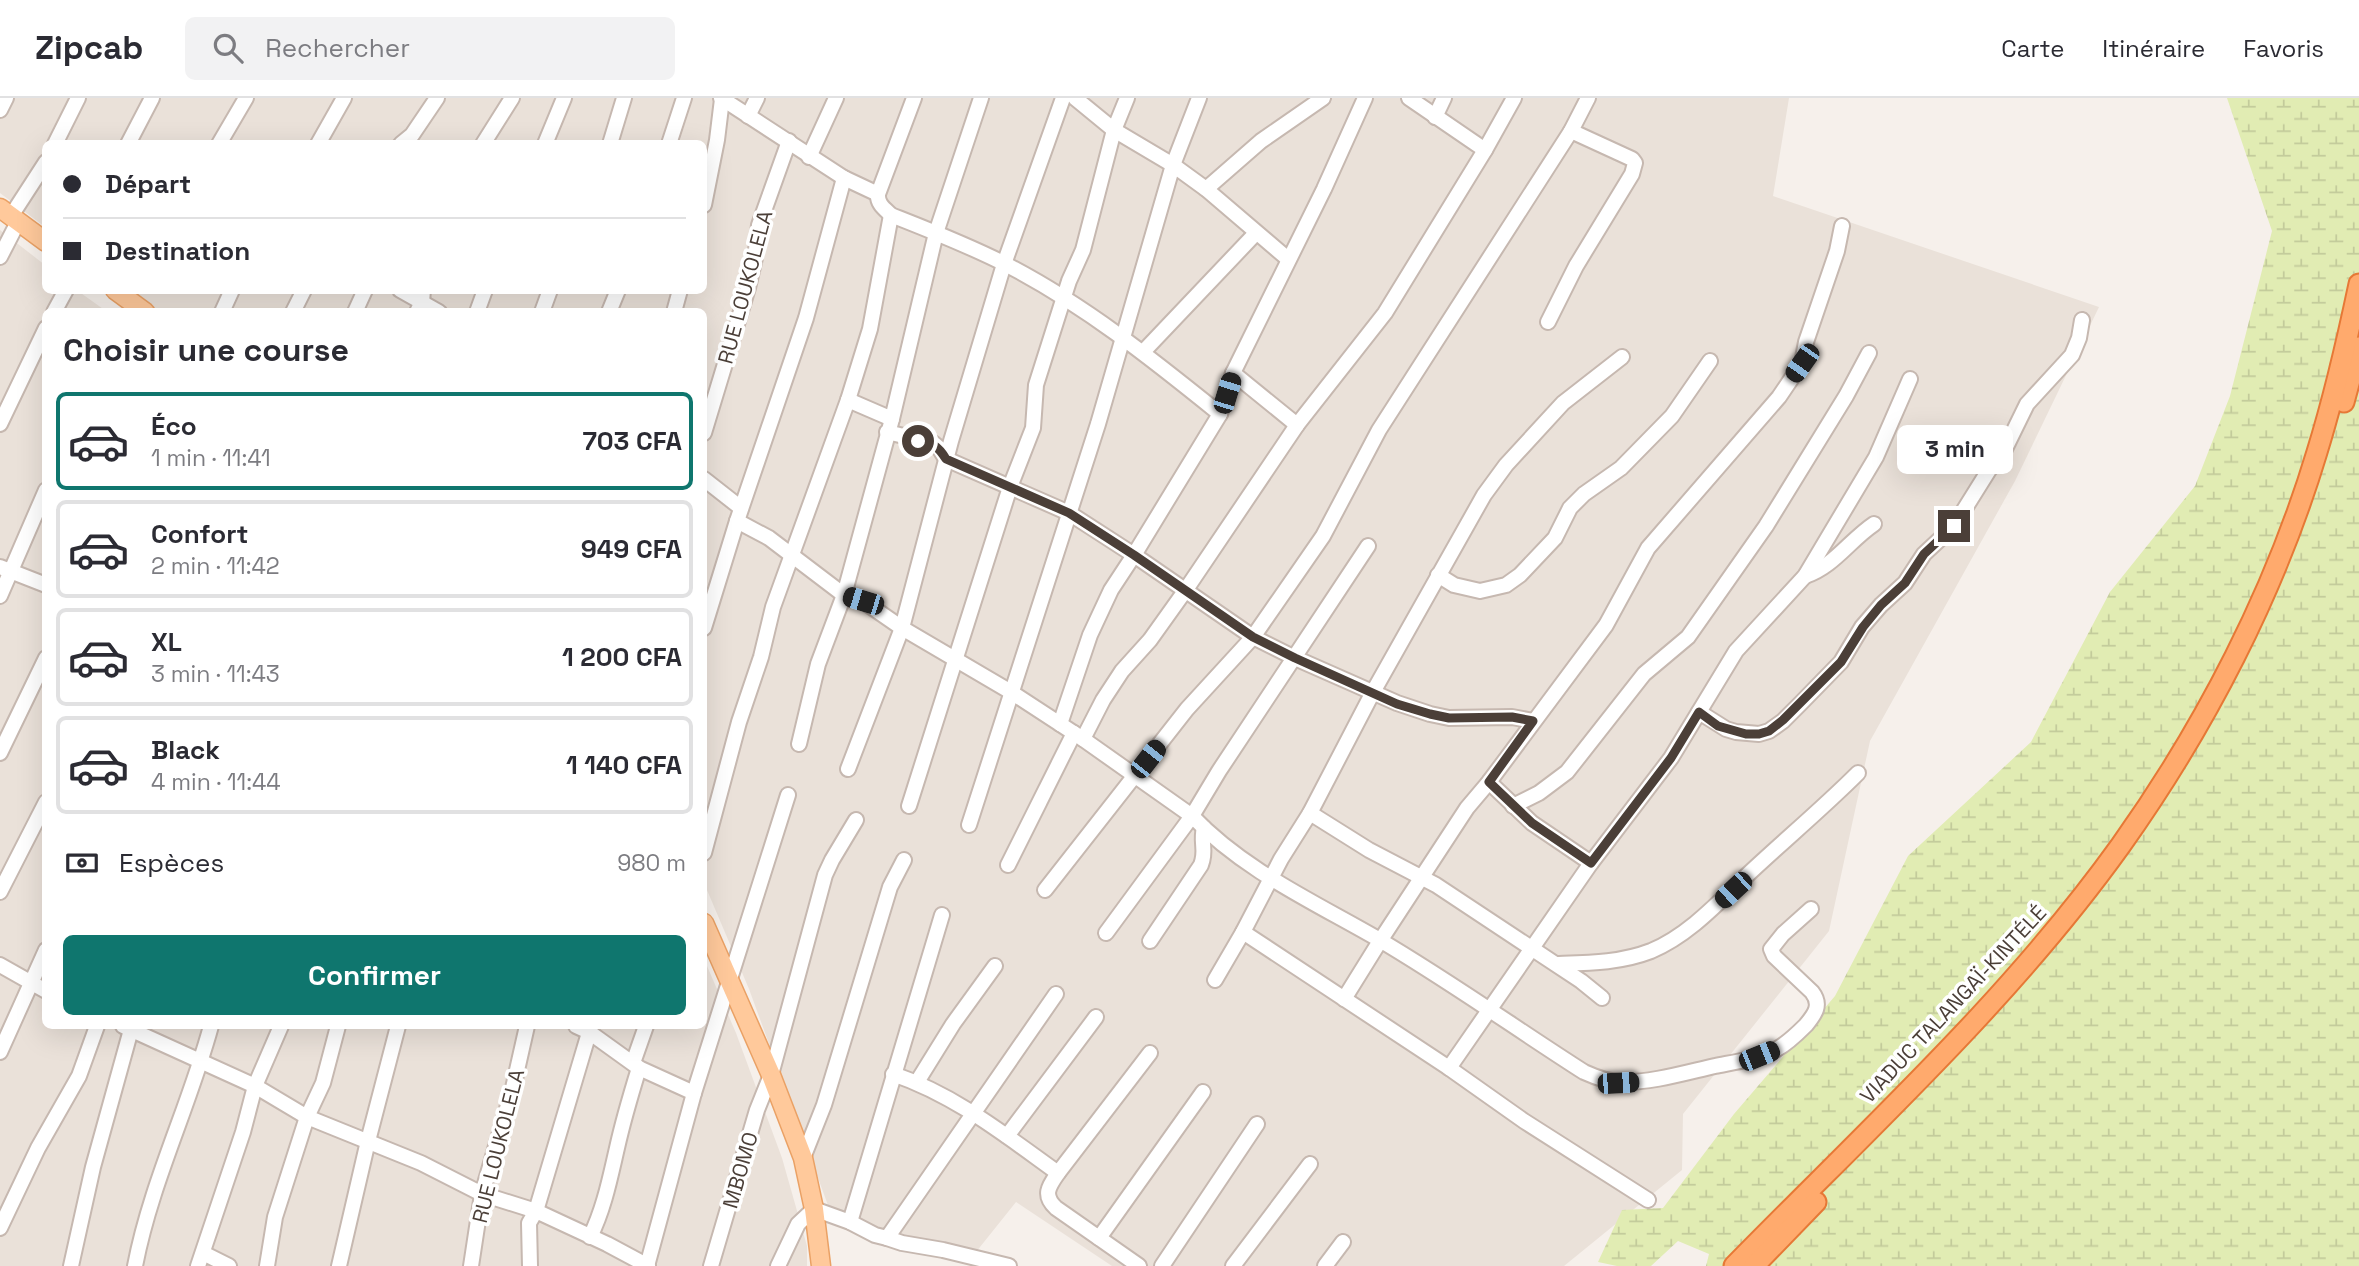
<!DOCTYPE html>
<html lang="fr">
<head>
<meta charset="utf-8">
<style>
	:root { --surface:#fff; --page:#f2f2f3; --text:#2b2b33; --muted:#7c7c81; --line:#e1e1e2; --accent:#0f766e }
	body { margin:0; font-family:"Space Grotesk",sans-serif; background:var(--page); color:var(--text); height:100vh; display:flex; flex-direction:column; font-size:26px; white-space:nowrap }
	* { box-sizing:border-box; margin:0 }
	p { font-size:23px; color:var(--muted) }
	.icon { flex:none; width:38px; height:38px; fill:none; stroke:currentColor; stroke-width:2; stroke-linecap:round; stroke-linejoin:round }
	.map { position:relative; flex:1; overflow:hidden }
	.details { position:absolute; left:42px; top:210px; width:665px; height:721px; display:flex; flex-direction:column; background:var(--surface); border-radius:10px; box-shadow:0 7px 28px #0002 }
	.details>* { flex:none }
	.banner { position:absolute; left:42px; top:42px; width:665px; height:154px; border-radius:10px; box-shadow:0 7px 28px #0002; display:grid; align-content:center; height:154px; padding:0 21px; background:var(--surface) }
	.end { position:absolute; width:32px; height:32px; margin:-16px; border:9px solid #4b3f38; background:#fff; box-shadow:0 0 0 4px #fff }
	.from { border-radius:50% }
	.bubble { position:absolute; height:49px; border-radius:10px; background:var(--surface); box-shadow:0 7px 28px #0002; font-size:23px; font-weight:700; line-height:49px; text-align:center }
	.car { position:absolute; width:21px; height:42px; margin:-21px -10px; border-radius:9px; box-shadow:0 0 5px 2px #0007; background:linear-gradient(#222 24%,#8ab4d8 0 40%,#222 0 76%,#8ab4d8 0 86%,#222 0) }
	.banner b { display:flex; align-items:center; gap:24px; height:66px; font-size:26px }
	.banner b+b { border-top:2px solid var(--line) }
	.banner i { width:18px; height:18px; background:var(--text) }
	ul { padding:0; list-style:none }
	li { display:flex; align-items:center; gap:21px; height:98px; margin:0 14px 10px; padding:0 7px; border:4px solid var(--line); border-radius:10px }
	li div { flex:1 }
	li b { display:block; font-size:26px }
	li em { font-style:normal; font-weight:700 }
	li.on { border-color:var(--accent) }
	li>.icon { width:63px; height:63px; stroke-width:1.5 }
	h2 { padding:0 21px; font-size:32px; line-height:84px }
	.pay { display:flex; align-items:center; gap:18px; height:77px; padding:0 21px; font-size:26px }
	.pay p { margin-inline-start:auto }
	.primary-button { display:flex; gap:14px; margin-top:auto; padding:14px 21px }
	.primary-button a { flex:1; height:80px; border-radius:10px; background:var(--accent); color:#fff; font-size:28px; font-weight:700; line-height:80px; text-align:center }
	header { display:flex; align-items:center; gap:42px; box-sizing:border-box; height:98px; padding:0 35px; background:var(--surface); border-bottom:2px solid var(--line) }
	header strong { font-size:33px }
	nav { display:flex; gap:38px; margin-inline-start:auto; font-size:24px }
	.search { width:490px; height:63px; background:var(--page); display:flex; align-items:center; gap:18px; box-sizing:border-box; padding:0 24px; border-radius:10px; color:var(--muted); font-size:26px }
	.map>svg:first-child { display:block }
</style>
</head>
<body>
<header>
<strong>Zipcab</strong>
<div class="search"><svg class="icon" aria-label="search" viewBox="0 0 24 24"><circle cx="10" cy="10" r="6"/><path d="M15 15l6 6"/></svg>Rechercher</div>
<nav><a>Carte</a><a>Itinéraire</a><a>Favoris</a></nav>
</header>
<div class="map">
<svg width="2359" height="1168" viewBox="0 0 2359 1168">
	<defs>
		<pattern id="wetland-marsh" width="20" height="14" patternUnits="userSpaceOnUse" patternTransform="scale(1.75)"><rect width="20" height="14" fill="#e1ecb3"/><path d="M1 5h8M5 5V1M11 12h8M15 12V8" fill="none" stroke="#c3cb9b"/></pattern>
	</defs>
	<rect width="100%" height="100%" fill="#f6f0eb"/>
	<g fill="#eae1d9">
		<polygon points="0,0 1789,0 1773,98 2099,209 2015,383 1870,643 1829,833 1683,1016 1682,1072 1564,1168 1112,1168 1016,1104 972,1159 873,1142 829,1110 749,891 704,785 704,214 156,214 129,193 704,192 704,46 46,46 45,129 0,95"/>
		<polygon points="0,132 45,167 46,192 78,193 106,213 46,214 46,928 704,928 704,861 736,935 782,1060 807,1148 807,1168 0,1168"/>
	</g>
	<polygon fill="url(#wetland-marsh)" points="2227,0 2359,0 2359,1168 1706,1168 1709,1156 1678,1143 1651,1168 1617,1168 1598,1164 1622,1112 1663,1110 1734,1016 1835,898 1908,758 2031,644 2110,494 2195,388 2230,298 2272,133"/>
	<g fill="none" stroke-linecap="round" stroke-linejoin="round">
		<defs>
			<g id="minor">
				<polyline points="721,0 844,80 878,96"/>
				<path d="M914 0 878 96C877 106 885 111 891 117 929 132 968 147 1005 166 1083 206 1152 261 1220 316"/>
				<polyline points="1075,0 1114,32 1173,67 1206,91 1288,161"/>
				<polyline points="1409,0 1485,52"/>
				<polyline points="0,12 6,0"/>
				<polyline points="748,18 757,0"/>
				<polyline points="1435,19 1444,0"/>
				<polyline points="55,46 78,0"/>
				<polyline points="128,46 152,0"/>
				<polyline points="219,46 246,0"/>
				<polyline points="318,46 344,0"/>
				<polyline points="401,46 412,37 437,0"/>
				<polyline points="483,46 512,0"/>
				<polyline points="545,46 564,0"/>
				<polyline points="610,46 624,0"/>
				<polyline points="669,46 684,0"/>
				<polyline points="809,59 836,0"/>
				<polyline points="1206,91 1261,43 1323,0"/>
				<polyline points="704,107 717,42 722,1"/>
				<polyline points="11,118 46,64"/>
				<polyline points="0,159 18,124"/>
				<polyline points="400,192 439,214"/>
				<polyline points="54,214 66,192"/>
				<polyline points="222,214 232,192"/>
				<polyline points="293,214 304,192"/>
				<polyline points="355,214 365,192"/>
				<polyline points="417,214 422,204 423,192"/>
				<polyline points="477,214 485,192"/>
				<polyline points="542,214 550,192"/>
				<polyline points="609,214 618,192"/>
				<polyline points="674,214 680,192"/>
				<polyline points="1548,224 1576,168 1632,76 1635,65 1632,61 1571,33"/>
				<polyline points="1143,254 1256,135"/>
				<polyline points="1233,275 1297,327"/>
				<polyline points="848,302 892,321"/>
				<polyline points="0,326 46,230"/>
				<polyline points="887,334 933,345 939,350 946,361 1069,415 1134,457 1253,539 1295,560 1397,605 1430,616 1449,620 1512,619 1533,623"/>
				<polyline points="704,335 748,190 755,160 759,127 789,43"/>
				<polyline points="704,381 741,410"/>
				<path d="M737 423 769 440 844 497 863 503 902 530 1011 594 1083 641 1192 718C1243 772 1314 804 1378 841 1448 882 1515 930 1584 974 1595 979 1607 984 1620 984 1651 985 1684 975 1715 968 1735 964 1759 961 1777 951 1788 945 1797 936 1806 927 1815 916 1822 907 1812 894L1774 858 1771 851 1783 836 1811 811"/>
				<polyline points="0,469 46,487"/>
				<polyline points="1438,477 1454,487 1480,493 1506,487 1520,477 1555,440 1570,410 1584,396 1621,370 1672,318 1710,263"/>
				<path d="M1805 478C1833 469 1850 442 1874 426"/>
				<polyline points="0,498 46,392"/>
				<polyline points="704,530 737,423 806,220 844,80"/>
				<polyline points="1699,614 1726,631 1736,634 1759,636 1769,633 1783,623 1800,606 1841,564 1862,529 1881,507 1905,485 1924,456 1954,428 1989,372 2003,355 2027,306 2072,257 2079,240 2082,222"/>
				<polyline points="1060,626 1090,537 1111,492 1134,457 1220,316 1233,275 1324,91 1365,0"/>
				<polyline points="1083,641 1103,602 1122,573 1150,542 1185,493 1297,327 1385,215 1485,52 1514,0"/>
				<polyline points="799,646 818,566 844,497 892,321 936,135 981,0"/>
				<polyline points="0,655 46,560"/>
				<polyline points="848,671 902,530 951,343 1004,166 1063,0"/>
				<polyline points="1489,684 1532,725 1591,765"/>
				<polyline points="909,708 1010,389 1033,330 1036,287 1069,183 1083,152 1114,32 1127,0"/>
				<polyline points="1513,708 1539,695 1567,674 1644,576 1688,539 1766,428 1846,298 1869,255"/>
				<polyline points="1310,715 1369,752 1436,787 1581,883 1602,900"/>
				<polyline points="969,727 1098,326 1173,67 1199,0"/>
				<polyline points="704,755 739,624 761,559 773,509 848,302 870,231 891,117"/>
				<polyline points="1008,767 1074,635"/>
				<polyline points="1045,792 1187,611 1253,539 1323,438 1379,332 1571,33 1588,0"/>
				<polyline points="0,794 46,704"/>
				<polyline points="1243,834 1449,970 1524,1023 1648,1102"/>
				<polyline points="1106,835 1192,718 1219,673 1368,448"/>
				<path d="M1150 843 1201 767C1207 752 1200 745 1204 730"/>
				<path d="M1556 866C1588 865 1620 865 1651 853 1687 838 1716 807 1743 781 1781 745 1821 712 1858 675"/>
				<polyline points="0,867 46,893"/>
				<polyline points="1215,882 1243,834 1281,761 1310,715 1373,594 1484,397 1506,367 1563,305 1622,259"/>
				<polyline points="1344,901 1380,843 1467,710 1489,684 1606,527 1648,450 1779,299 1802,265 1806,244 1837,153 1842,128"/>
				<polyline points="123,928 255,988 307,1019 421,1065 482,1096 536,1113 607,1146 648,1168"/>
				<polyline points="576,928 589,934 639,970 694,995"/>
				<polyline points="0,954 46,852"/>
				<polyline points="633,965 646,928"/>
				<polyline points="1449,970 1591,765 1671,660 1736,553 1805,478 1876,359 1910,281"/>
				<path d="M893 976C955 997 1005 1037 1058 1075"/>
				<polyline points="917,984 953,926 995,868"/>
				<polyline points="1007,1038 1096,919"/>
				<polyline points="803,1060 824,1007 890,789 904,762"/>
				<polyline points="850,1124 942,817"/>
				<polyline points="0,1130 38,1050 79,978 97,928"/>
				<path d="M590 1139C604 1111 610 1080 617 1050 623 1023 631 996 639 970"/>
				<polyline points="887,1140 902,1145 943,1152 1009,1168"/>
				<polyline points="1099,1140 1203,994"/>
				<polyline points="203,1155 229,1168"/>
				<polyline points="71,1168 93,1069 132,928"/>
				<path d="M135 1168C151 1085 189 1009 211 928"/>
				<polyline points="198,1168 243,1034 255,988 281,928"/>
				<polyline points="267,1168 275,1119 307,1019 323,985 338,928"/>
				<polyline points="339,1168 368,1043 398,928"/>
				<polyline points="471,1168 482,1096 513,990 527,928"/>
				<polyline points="530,1168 529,1125 536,1113 591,928"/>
				<polyline points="647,1168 694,995 788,697"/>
				<polyline points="711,1168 757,1012 771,977 825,777 832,762 856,722"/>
				<polyline points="778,1168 798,1126 814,1111 850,1124 875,1137 887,1140 1056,896"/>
				<path d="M1139 1168 1056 1110C1042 1097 1049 1088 1058 1075L1150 955"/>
				<polyline points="1162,1168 1257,1026"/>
				<polyline points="1233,1168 1310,1066"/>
				<polyline points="1325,1168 1343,1144"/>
			</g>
			<g id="major">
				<polyline points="0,110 46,144"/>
				<polyline points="115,192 145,214"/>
				<polyline points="704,825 771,977 803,1060 814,1111 821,1168"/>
			</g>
			<g id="highway">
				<polyline points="2344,304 2359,249"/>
				<path d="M1734 1168C1867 1032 2010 902 2121 747 2205 629 2275 494 2317 354 2334 299 2347 243 2359 186"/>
				<polyline points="1754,1168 1816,1104"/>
			</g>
		</defs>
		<use href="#minor" stroke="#c6b8b0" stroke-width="18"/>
		<use href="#major" stroke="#eaa165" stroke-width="21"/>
		<use href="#highway" stroke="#e67836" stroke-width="23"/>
		<use href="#minor" stroke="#fff" stroke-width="14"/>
		<use href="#major" stroke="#ffc99b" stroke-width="18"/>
		<use href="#highway" stroke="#ffaa6d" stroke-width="19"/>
	</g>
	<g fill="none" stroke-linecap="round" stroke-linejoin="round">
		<path stroke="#4b3f38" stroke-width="9" d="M918 343C933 345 938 348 946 361L1069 415 1134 457 1253 539 1295 560 1397 606 1430 616 1449 620 1512 619 1533 623 1489 684 1532 725 1591 765 1671 660 1699 614 1718 628 1746 636H1759L1769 633 1783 622 1841 564 1863 529 1881 507 1905 485 1924 456 1954 428"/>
	</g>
	<g text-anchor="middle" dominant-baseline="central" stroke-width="7" stroke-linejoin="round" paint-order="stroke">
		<g font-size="21" fill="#4b3f38" stroke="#fff">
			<text transform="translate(745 189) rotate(-75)">RUE LOUKOLELA</text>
			<text transform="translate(1953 906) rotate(-47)">VIADUC TALANGAÏ-KINTÉLÉ</text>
			<text transform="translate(498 1048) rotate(-76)">RUE LOUKOLELA</text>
			<text transform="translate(740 1072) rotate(-74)">MBOMO</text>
		</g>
	</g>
</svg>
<i class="end from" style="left:918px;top:343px"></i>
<i class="end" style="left:1954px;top:428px"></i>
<div class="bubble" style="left:1897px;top:327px;width:116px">3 min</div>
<i class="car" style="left:1802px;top:265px;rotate:215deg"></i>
<i class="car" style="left:1227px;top:295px;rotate:17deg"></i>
<i class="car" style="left:863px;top:503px;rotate:287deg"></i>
<i class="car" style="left:1148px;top:661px;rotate:38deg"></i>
<i class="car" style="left:1733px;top:792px;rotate:227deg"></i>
<i class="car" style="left:1759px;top:958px;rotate:68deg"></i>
<i class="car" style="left:1618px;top:985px;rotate:87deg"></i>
<div class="banner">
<b><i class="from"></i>Départ</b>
<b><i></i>Destination</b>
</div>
<section class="details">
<h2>Choisir une course</h2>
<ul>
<li class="on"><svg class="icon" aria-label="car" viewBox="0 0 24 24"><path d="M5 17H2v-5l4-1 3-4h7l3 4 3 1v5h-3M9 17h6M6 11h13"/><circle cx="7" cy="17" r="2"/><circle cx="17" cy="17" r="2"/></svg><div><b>Éco</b><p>1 min · 11:41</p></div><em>703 CFA</em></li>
<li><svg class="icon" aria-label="car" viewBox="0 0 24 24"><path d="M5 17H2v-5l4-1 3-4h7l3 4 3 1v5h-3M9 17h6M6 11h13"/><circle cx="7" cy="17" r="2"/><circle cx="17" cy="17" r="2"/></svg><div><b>Confort</b><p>2 min · 11:42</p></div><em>949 CFA</em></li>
<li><svg class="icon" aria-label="car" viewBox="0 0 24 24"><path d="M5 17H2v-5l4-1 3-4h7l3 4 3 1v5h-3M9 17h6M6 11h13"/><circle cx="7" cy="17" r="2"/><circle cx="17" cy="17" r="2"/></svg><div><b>XL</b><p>3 min · 11:43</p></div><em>1 200 CFA</em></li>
<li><svg class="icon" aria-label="car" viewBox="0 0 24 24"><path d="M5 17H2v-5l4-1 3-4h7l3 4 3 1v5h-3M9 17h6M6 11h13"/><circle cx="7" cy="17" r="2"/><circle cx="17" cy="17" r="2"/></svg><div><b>Black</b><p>4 min · 11:44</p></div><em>1 140 CFA</em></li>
</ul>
<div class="pay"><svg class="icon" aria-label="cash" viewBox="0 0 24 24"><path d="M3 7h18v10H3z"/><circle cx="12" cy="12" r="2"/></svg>Espèces<p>980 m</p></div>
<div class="primary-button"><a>Confirmer</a></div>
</section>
</div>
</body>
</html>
